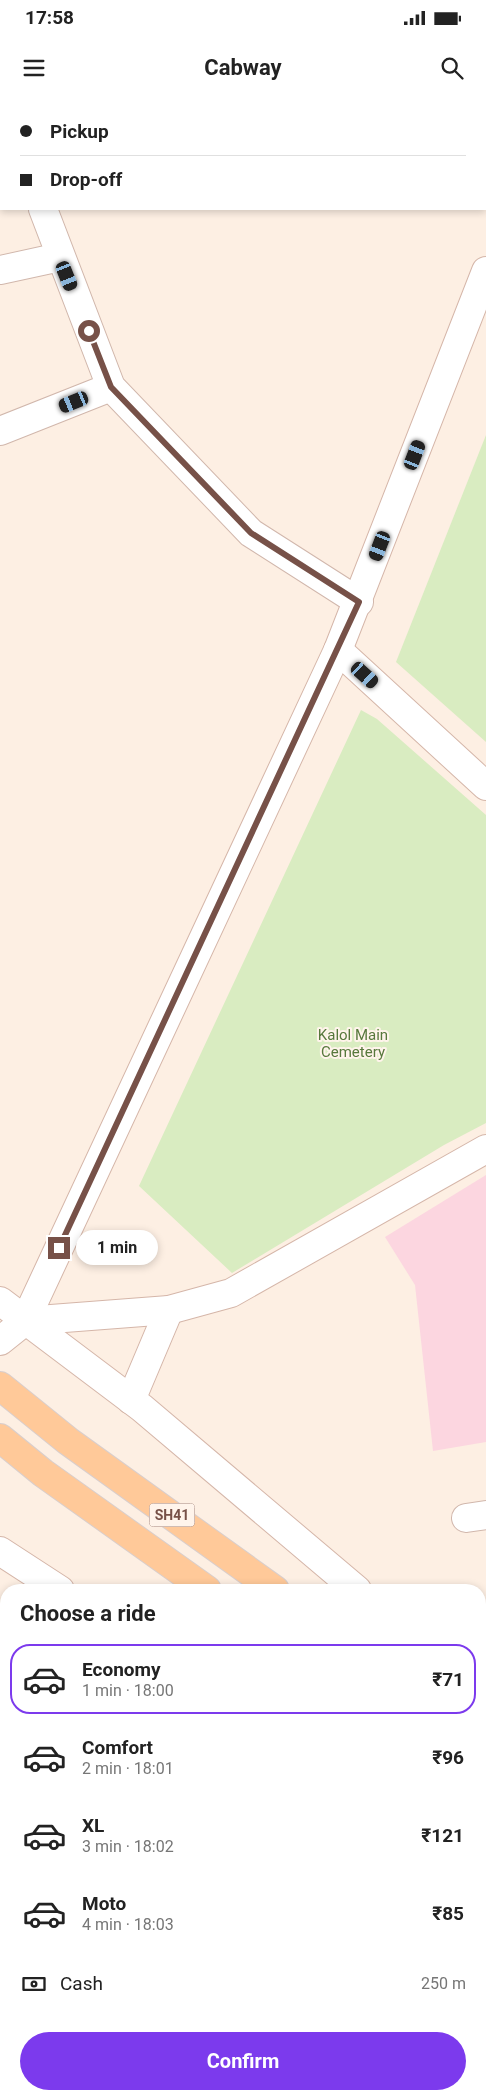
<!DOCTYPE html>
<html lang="en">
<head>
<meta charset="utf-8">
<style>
	:root { --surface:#fff; --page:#f6f6f6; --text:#222; --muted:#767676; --line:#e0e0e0; --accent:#7c3aed }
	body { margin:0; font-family:Roboto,sans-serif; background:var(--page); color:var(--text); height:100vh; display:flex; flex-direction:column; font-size:19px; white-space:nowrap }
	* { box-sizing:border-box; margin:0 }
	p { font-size:16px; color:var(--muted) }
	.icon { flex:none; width:28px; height:28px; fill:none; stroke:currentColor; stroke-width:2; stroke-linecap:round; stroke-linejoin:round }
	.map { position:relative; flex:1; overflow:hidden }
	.side { position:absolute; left:0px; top:1484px; width:486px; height:516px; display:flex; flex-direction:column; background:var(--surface); border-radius:20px 20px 0 0; box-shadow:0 2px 8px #0003 }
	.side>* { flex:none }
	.banner { position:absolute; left:0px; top:0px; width:486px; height:110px; box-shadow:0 2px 8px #0003; display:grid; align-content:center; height:110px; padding:0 20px; background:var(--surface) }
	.end { position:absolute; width:22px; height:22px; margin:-11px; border:6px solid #775148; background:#fff; box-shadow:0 0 0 2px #fff }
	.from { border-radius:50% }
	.bubble { position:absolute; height:35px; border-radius:18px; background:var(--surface); box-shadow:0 2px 8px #0003; font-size:16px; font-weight:700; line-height:35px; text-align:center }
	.car { position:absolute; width:15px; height:30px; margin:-15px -8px; border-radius:6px; box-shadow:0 0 4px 1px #0007; background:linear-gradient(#222 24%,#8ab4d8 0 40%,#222 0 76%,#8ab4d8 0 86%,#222 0) }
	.banner b { display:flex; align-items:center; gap:18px; height:48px; font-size:19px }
	.banner b+b { border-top:1px solid var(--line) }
	.banner i { width:12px; height:12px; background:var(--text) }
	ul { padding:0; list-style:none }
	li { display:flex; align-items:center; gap:15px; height:70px; margin:0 10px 8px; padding:0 10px; border:2px solid transparent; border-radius:20px }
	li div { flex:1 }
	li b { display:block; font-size:19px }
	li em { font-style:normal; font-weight:700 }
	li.active { border-color:var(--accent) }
	li>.icon { width:45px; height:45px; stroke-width:1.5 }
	h2 { padding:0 20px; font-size:22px; line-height:60px }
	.pay { display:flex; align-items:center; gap:12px; height:55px; padding:0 20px; font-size:19px }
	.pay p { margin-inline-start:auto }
	.button { display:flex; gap:10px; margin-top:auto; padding:10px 20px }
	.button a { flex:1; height:58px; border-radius:30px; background:var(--accent); color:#fff; font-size:20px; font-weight:700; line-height:58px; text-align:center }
	.status { display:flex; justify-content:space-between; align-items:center; height:35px; padding:0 25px; background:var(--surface); direction:ltr }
	.status svg { height:14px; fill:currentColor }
	header { display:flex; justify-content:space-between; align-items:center; height:65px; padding:0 20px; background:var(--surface); font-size:22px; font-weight:700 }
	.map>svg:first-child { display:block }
</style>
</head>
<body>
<div class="status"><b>17:58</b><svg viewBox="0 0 49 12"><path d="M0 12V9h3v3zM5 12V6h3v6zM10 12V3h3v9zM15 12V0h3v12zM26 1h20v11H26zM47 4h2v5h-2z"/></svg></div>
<header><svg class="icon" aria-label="menu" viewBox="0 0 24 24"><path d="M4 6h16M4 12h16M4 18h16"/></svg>Cabway<svg class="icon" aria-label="search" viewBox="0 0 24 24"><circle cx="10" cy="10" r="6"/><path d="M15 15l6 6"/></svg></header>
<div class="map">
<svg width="486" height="1999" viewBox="0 0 486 1999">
	<rect width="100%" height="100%" fill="#fdefe3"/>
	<g fill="#f5e0d1">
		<polygon points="6,1617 6,1994 203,1994 204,1999 0,1999 0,1620"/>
		<polygon points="486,1893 486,1999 256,1999 256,1994 480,1994 480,1900"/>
	</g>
	<polygon fill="#fcd6e0" points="486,1075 486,1342 433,1351 415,1185 385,1137"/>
	<g fill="#d9ecc1">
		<polygon points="486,335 486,642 396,562"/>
		<polygon points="361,610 377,619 486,715 486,1023 444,1045 232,1173 139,1086"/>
	</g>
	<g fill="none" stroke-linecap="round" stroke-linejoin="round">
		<defs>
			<g id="street">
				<polyline points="5,0 5,1"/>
				<polyline points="0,45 1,45"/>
				<polyline points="43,109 111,287 251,433 359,502"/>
				<polyline points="0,170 60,157"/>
				<polyline points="0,331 111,287"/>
				<polyline points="466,1418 486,1415"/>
				<polyline points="0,1605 6,1602"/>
				<polyline points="0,1711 6,1708"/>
				<polyline points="0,1908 6,1907"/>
				<polyline points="222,1994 222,1999"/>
			</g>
			<g id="secondary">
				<polyline points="338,550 486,686"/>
				<polyline points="0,1201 142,1308 357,1490"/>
				<polyline points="25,1221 169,1210 231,1193 486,1049"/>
				<polyline points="0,1241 25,1221 338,550 486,171"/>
				<polyline points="131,1300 169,1210"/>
				<polyline points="0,1451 60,1490"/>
				<polyline points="480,1593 486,1598"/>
				<polyline points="480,1751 486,1754"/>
			</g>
			<g id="primary">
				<polyline points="0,1286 68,1341 275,1490"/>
				<polyline points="0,1338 43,1373 207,1490"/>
				<polyline points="480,1638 486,1642"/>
				<polyline points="480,1686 486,1690"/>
			</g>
		</defs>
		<use href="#street" stroke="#d1b7ac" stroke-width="30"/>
		<use href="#secondary" stroke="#d5b6a9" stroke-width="30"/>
		<use href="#primary" stroke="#d9cecc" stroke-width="30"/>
		<use href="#street" stroke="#fff" stroke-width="28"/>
		<use href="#secondary" stroke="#fff" stroke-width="28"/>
		<use href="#primary" stroke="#ffc999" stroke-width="28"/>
	</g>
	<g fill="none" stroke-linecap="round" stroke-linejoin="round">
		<polyline stroke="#775148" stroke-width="6" points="59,1148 359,502 251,433 111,287 89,231"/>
	</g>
	<g text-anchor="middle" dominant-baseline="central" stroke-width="4" stroke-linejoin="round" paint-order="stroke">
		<rect fill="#fff4eb" stroke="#a08279" stroke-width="1" x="149.5" y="1403.5" width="45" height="23" rx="4"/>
		<g font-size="14" font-weight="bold" fill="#775148">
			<text x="172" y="1415">SH41</text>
		</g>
		<g font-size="15" fill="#57783c" stroke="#fff4eb">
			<text x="353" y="935">Kalol Main<tspan x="353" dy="17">Cemetery</tspan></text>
		</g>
	</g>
</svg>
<i class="end from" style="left:89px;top:231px"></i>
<i class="end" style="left:59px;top:1148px"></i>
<div class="bubble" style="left:76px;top:1130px;width:82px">1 min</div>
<i class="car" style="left:67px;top:176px;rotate:158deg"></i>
<i class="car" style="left:74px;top:302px;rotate:248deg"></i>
<i class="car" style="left:415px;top:355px;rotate:21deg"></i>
<i class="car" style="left:380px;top:446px;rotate:201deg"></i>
<i class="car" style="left:365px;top:575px;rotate:132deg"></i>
<div class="banner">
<b><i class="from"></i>Pickup</b>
<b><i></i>Drop-off</b>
</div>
<section class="side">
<h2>Choose a ride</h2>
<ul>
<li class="active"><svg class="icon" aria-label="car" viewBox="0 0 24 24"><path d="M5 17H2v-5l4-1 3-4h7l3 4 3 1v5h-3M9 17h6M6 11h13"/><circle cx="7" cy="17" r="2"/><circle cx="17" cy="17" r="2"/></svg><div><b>Economy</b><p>1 min · 18:00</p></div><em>₹71</em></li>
<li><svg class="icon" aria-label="car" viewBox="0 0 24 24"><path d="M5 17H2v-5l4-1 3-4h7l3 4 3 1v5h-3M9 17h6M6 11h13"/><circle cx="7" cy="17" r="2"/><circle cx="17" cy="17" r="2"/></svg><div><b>Comfort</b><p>2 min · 18:01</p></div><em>₹96</em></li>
<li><svg class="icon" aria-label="car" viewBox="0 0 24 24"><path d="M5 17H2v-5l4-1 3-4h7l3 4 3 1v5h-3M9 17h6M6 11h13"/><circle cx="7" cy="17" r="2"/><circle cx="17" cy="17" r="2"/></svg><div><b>XL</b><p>3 min · 18:02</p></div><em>₹121</em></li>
<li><svg class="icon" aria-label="car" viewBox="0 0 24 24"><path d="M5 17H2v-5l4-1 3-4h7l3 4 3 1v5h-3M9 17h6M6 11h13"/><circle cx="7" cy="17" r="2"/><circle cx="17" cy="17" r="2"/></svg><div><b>Moto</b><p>4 min · 18:03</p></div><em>₹85</em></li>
</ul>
<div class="pay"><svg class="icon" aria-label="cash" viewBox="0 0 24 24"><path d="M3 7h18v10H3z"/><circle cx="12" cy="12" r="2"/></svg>Cash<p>250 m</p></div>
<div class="button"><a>Confirm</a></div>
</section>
</div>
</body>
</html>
